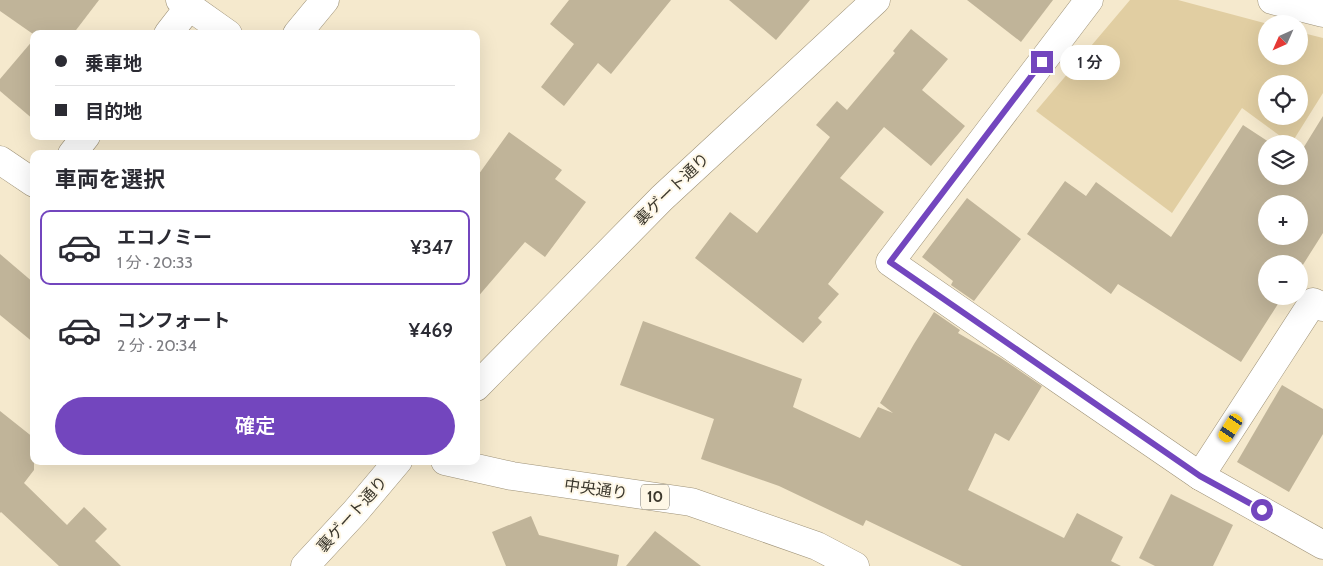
<!DOCTYPE html>
<html lang="ja">
<head>
<meta charset="utf-8">
<style>
	:root { --surface:#fff; --page:#f2f2f3; --text:#2b2b33; --muted:#7c7c81; --line:#e1e1e2; --accent:#7346be }
	body { margin:0; font-family:Cabin,"Noto Sans JP",sans-serif; background:var(--page); color:var(--text); height:100vh; display:flex; flex-direction:column; font-size:19px; white-space:nowrap }
	* { box-sizing:border-box; margin:0 }
	p { font-size:16px; color:var(--muted) }
	.icon { flex:none; width:28px; height:28px; fill:none; stroke:currentColor; stroke-width:2; stroke-linecap:round; stroke-linejoin:round }
	.map { position:relative; flex:1; overflow:hidden }
	.sheet { position:absolute; left:30px; top:150px; width:450px; height:315px; display:flex; flex-direction:column; background:var(--surface); border-radius:10px; box-shadow:0 5px 20px #0002 }
	.sheet>* { flex:none }
	.banner { position:absolute; left:30px; top:30px; width:450px; height:110px; border-radius:10px; box-shadow:0 5px 20px #0002; display:grid; align-content:center; height:110px; padding:0 25px; background:var(--surface) }
	.needle { width:32px; rotate:225deg }
	.controls { position:absolute; left:1258px; top:15px; display:grid; gap:10px }
	.controls a { display:grid; place-items:center; width:50px; height:50px; border-radius:50%; background:var(--surface); box-shadow:0 5px 20px #0002; font-size:25px }
	.end { position:absolute; width:22px; height:22px; margin:-11px; border:6px solid #7346be; background:#fff; box-shadow:0 0 0 2px #fff }
	.from { border-radius:50% }
	.bubble { position:absolute; height:35px; border-radius:18px; background:var(--surface); box-shadow:0 5px 20px #0002; font-size:16px; font-weight:600; line-height:35px; text-align:center }
	.car { position:absolute; width:15px; height:30px; margin:-15px -8px; border-radius:6px; box-shadow:0 0 4px 1px #0007; background:linear-gradient(#f5c518 24%,#345 0 40%,#f5c518 0 76%,#345 0 86%,#f5c518 0) }
	.banner b { display:flex; align-items:center; gap:18px; height:48px; font-size:19px }
	.banner b+b { border-top:1px solid var(--line) }
	.banner i { width:12px; height:12px; background:var(--text) }
	ul { padding:0; list-style:none }
	li { display:flex; align-items:center; gap:15px; height:75px; margin:0 10px 8px; padding:0 15px; border:2px solid transparent; border-radius:10px }
	li div { flex:1 }
	li b { display:block; font-size:19px }
	li em { font-style:normal; font-weight:600 }
	li.on { border-color:var(--accent) }
	li>.icon { width:45px; height:45px; stroke-width:1.5 }
	h2 { padding:0 25px; font-size:22px; line-height:60px }
	.cta { display:flex; gap:10px; margin-top:auto; padding:10px 25px }
	.cta a { flex:1; height:58px; border-radius:30px; background:var(--accent); color:#fff; font-size:20px; font-weight:600; line-height:58px; text-align:center }
	.map>svg:first-child { display:block }
</style>
</head>
<body>
<div class="map">
<svg width="1323" height="566" viewBox="0 0 1323 566">
	<rect width="100%" height="100%" fill="#f5e9cd"/>
	<path fill="#e1cea2" fill-rule="evenodd" d="M1130 0H1178L1268 24H1266V56H1299V32L1323 38V93L1291 144 1242 108 1172 213 1036 111ZM1266 84H1299V116H1266Z"/>
	<g fill="#c0b499" fill-rule="evenodd">
		<polygon points="0,0 99,0 73,34 33,34 0,11"/>
		<polygon points="569,0 671,0 611,74 598,63 564,106 541,87 574,44 550,24"/>
		<polygon points="729,0 810,0 776,40"/>
		<polygon points="967,0 1053,0 1021,42"/>
		<polygon points="911,29 948,59 922,90 965,126 931,166 884,127 840,178 884,212 828,284 839,294 818,318 822,322 803,343 695,258 730,212 757,233 830,137 816,125 837,101 847,110 895,53 893,51"/>
		<polygon points="34,39 34,120 0,91 0,79"/>
		<path d="M1323 116V233L1299 271V264H1266V296H1283L1241 362 1118 284 1111 294 1027 234 1065 181 1086 196 1096 182 1171 237 1243 125 1272 144H1266V176H1299V155ZM1266 204H1299V236H1266Z"/>
		<polygon points="509,132 562,170 555,179 586,202 545,257 525,242 476,299 476,178"/>
		<polygon points="967,198 1021,239 974,301 951,285 953,281 922,257"/>
		<polygon points="0,254 34,283 34,343 0,315"/>
		<polygon points="934,312 960,330 958,333 1001,358 1042,386 1009,441 995,433 968,490 1064,538 1077,513 1123,537 1111,561 1121,566 962,566 866,520 863,526 779,486 701,459 714,419 620,385 643,321 802,379 793,407 860,438 878,407 893,413 880,403 914,344"/>
		<polygon points="1282,385 1323,409 1323,434 1289,492 1237,462"/>
		<polygon points="0,411 34,438 34,470 24,483 67,525 84,507 107,529 95,541 121,566 59,566 1,512 0,513"/>
		<polygon points="1171,494 1233,525 1213,566 1155,566 1139,558"/>
		<polygon points="531,516 539,535 619,555 617,566 506,566 492,532"/>
		<polygon points="655,531 701,566 626,566"/>
	</g>
	<g fill="none" stroke-linecap="round" stroke-linejoin="round">
		<defs>
			<g id="street">
				<polyline points="180,0 228,34"/>
				<polyline points="1089,0 890,262 1060,380 1200,476 1323,545"/>
				<polyline points="168,34 189,7"/>
				<polyline points="297,34 325,0"/>
				<polyline points="72,154 86,136"/>
				<polyline points="1200,476 1313,302 1323,307"/>
			</g>
			<g id="secondary">
				<polyline points="1272,0 1323,13"/>
				<polyline points="476,387 662,198 876,0"/>
				<polyline points="305,566 355,512 398,461"/>
			</g>
			<g id="primary">
				<polyline points="0,160 34,183"/>
				<polyline points="445,461 512,476 691,502 817,546 855,566"/>
			</g>
		</defs>
		<use href="#street" stroke="#9e9278" stroke-width="29"/>
		<use href="#secondary" stroke="#9e9278" stroke-width="29"/>
		<use href="#primary" stroke="#9e9278" stroke-width="29"/>
		<use href="#street" stroke="#fff" stroke-width="28"/>
		<use href="#secondary" stroke="#fff" stroke-width="28"/>
		<use href="#primary" stroke="#fff" stroke-width="28"/>
	</g>
	<g fill="none" stroke-linecap="round" stroke-linejoin="round">
		<polyline stroke="#7346be" stroke-width="6" points="1042,62 890,262 1200,476 1262,510"/>
	</g>
	<g text-anchor="middle" dominant-baseline="central" stroke-width="4" stroke-linejoin="round" paint-order="stroke">
		<rect fill="#fef7e6" stroke="#767164" stroke-width="1" x="641" y="484.5" width="28" height="25" rx="4"/>
		<g font-size="15" font-weight="bold" fill="#3c382d">
			<text x="655" y="497">10</text>
		</g>
		<g font-size="16" fill="#3c382d" stroke="#fef7e6">
			<text transform="translate(672 189) rotate(-44)">裏ゲート通り</text>
			<text transform="translate(596 489) rotate(8)">中央通り</text>
			<text transform="translate(352 514) rotate(-48)">裏ゲート通り</text>
		</g>
	</g>
</svg>
<div class="controls">
<a><svg class="needle" viewBox="-14 -14 28 28"><path d="M0-13l5 13h-10z" fill="#e53935"/><path d="M0 13l5-13h-10z" fill="#7c7c81"/></svg></a>
<a><svg class="icon" aria-label="locate" viewBox="0 0 24 24"><circle cx="12" cy="12" r="6"/><path d="M12 2v4M12 18v4M2 12h4M18 12h4"/></svg></a>
<a><svg class="icon" aria-label="layers" viewBox="0 0 24 24"><path d="M12 4l9 5-9 5-9-5zM3 14l9 5 9-5"/></svg></a>
<a>+</a>
<a>−</a>
</div>
<i class="end from" style="left:1262px;top:510px"></i>
<i class="end" style="left:1042px;top:62px"></i>
<div class="bubble" style="left:1060px;top:45px;width:60px">1 分</div>
<i class="car" style="left:1231px;top:428px;rotate:213deg"></i>
<div class="banner">
<b><i class="from"></i>乗車地</b>
<b><i></i>目的地</b>
</div>
<section class="sheet">
<h2>車両を選択</h2>
<ul>
<li class="on"><svg class="icon" aria-label="car" viewBox="0 0 24 24"><path d="M5 17H2v-5l4-1 3-4h7l3 4 3 1v5h-3M9 17h6M6 11h13"/><circle cx="7" cy="17" r="2"/><circle cx="17" cy="17" r="2"/></svg><div><b>エコノミー</b><p>1 分 · 20:33</p></div><em>¥347</em></li>
<li><svg class="icon" aria-label="car" viewBox="0 0 24 24"><path d="M5 17H2v-5l4-1 3-4h7l3 4 3 1v5h-3M9 17h6M6 11h13"/><circle cx="7" cy="17" r="2"/><circle cx="17" cy="17" r="2"/></svg><div><b>コンフォート</b><p>2 分 · 20:34</p></div><em>¥469</em></li>
</ul>
<div class="cta"><a>確定</a></div>
</section>
</div>
</body>
</html>
